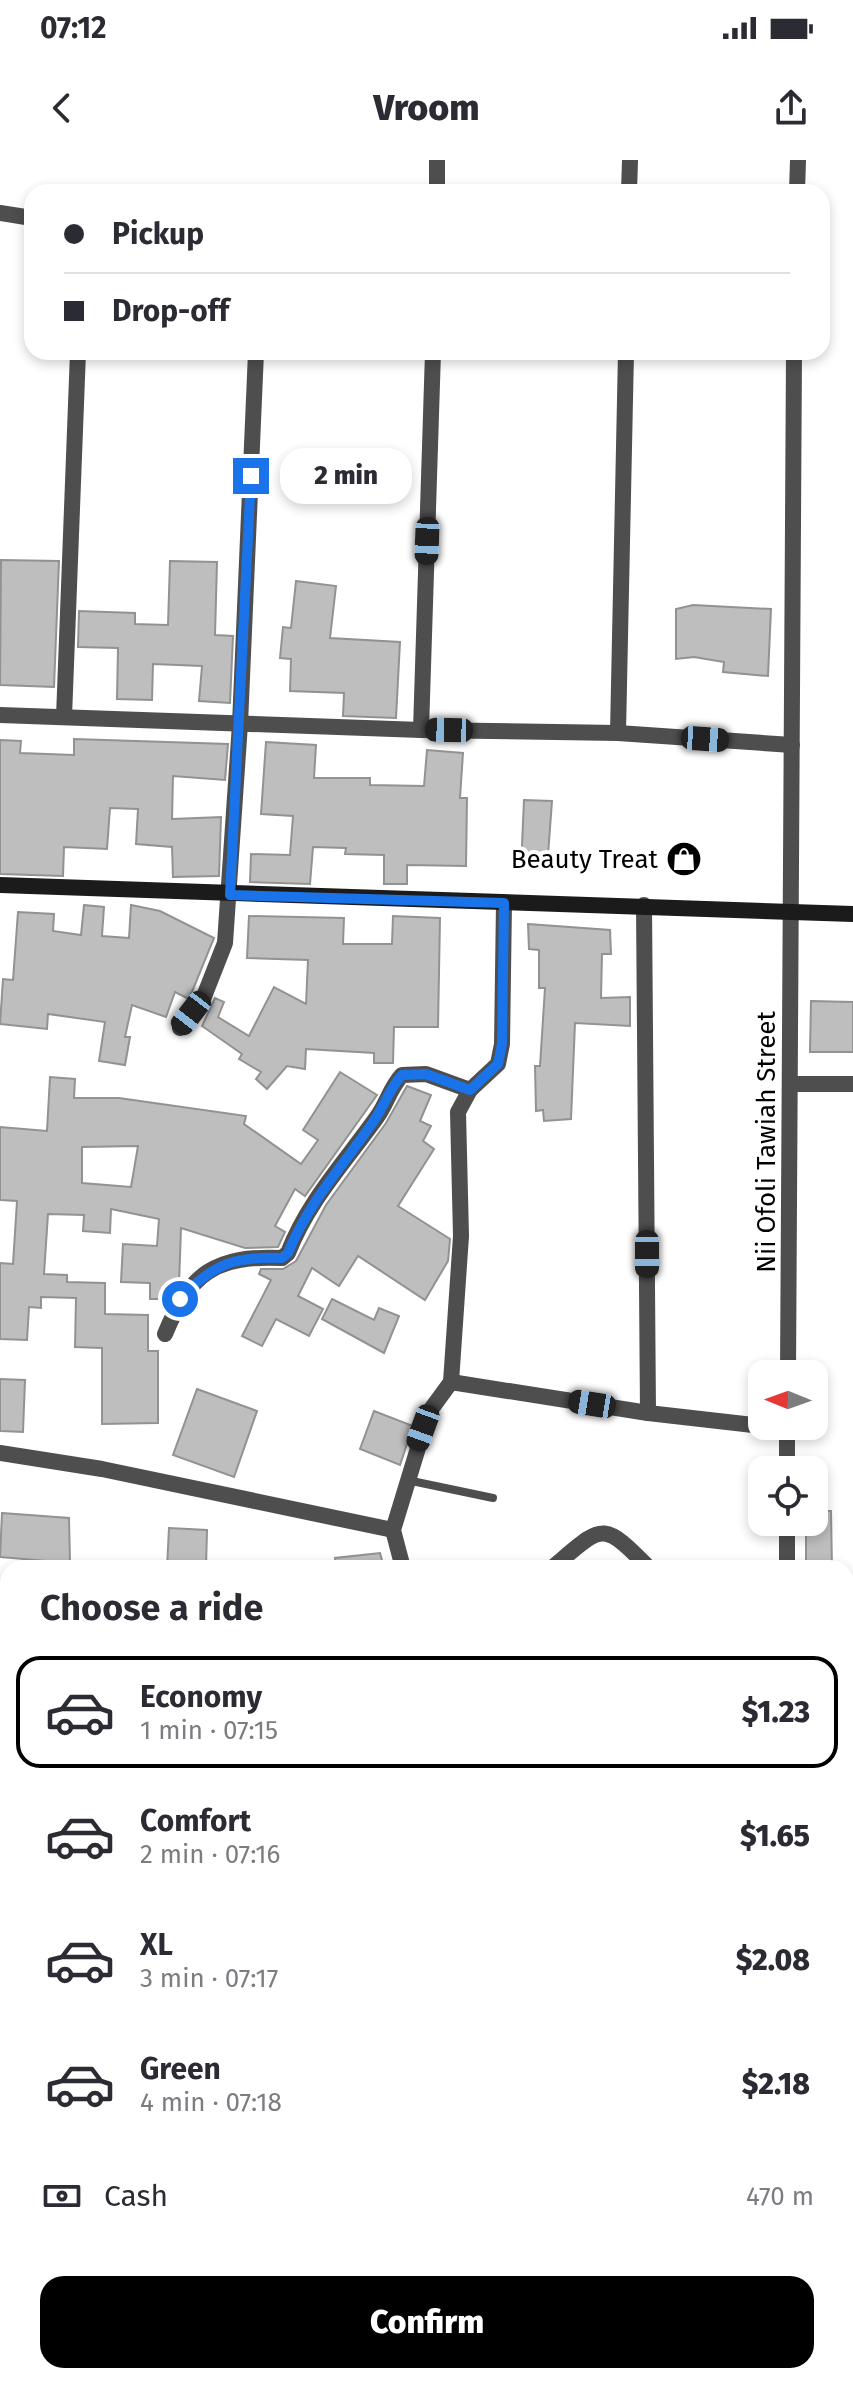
<!DOCTYPE html>
<html lang="en">
<head>
<meta charset="utf-8">
<style>
	:root { --surface:#fff; --page:#f2f2f3; --text:#2b2b33; --muted:#7c7c81; --line:#e1e1e2; --accent:#000 }
	body { margin:0; font-family:"Fira Sans",sans-serif; background:var(--page); color:var(--text); height:100vh; display:flex; flex-direction:column; font-size:30px; white-space:nowrap }
	* { box-sizing:border-box; margin:0 }
	p { font-size:26px; color:var(--muted) }
	.icon { flex:none; width:44px; height:44px; fill:none; stroke:currentColor; stroke-width:2; stroke-linecap:round; stroke-linejoin:round }
	.map { position:relative; flex:1; overflow:hidden }
	.drawer { position:absolute; left:0px; top:1400px; width:854px; height:824px; display:flex; flex-direction:column; background:var(--surface); border-radius:24px 24px 0 0; box-shadow:0 4px 12px #0003 }
	.drawer>* { flex:none }
	.top-card { position:absolute; left:24px; top:24px; width:806px; height:176px; border-radius:24px; box-shadow:0 4px 12px #0003; display:grid; align-content:center; height:176px; padding:0 40px; background:var(--surface) }
	.needle { width:52px; rotate:271deg }
	.controls { position:absolute; left:748px; top:1200px; display:grid; gap:16px }
	.controls a { display:grid; place-items:center; width:80px; height:80px; border-radius:16px; background:var(--surface); box-shadow:0 4px 12px #0003; font-size:40px }
	.end { position:absolute; width:36px; height:36px; margin:-18px; border:10px solid #1a73e8; background:#fff; box-shadow:0 0 0 4px #fff }
	.from { border-radius:50% }
	.bubble { position:absolute; height:56px; border-radius:24px; background:var(--surface); box-shadow:0 4px 12px #0003; font-size:26px; font-weight:800; line-height:56px; text-align:center }
	.car { position:absolute; width:24px; height:48px; margin:-24px -12px; border-radius:10px; box-shadow:0 0 6px 2px #0007; background:linear-gradient(#222 24%,#8ab4d8 0 40%,#222 0 76%,#8ab4d8 0 86%,#222 0) }
	.top-card b { display:flex; align-items:center; gap:28px; height:76px; font-size:30px }
	.top-card b+b { border-top:2px solid var(--line) }
	.top-card i { width:20px; height:20px; background:var(--text) }
	ul { padding:0; list-style:none }
	li { display:flex; align-items:center; gap:24px; height:112px; margin:0 16px 12px; padding:0 24px; border:4px solid transparent; border-radius:24px }
	li div { flex:1 }
	li b { display:block; font-size:30px }
	li em { font-style:normal; font-weight:800 }
	li.selected { border-color:var(--accent) }
	li>.icon { width:72px; height:72px; stroke-width:1.5 }
	h2 { padding:0 40px; font-size:36px; line-height:96px }
	.pay { display:flex; align-items:center; gap:20px; height:88px; padding:0 40px; font-size:30px }
	.pay p { margin-inline-start:auto }
	.cta { display:flex; gap:16px; margin-top:auto; padding:16px 40px }
	.cta a { flex:1; height:92px; border-radius:24px; background:var(--accent); color:#fff; font-size:32px; font-weight:800; line-height:92px; text-align:center }
	.status { display:flex; justify-content:space-between; align-items:center; height:56px; padding:0 40px; background:var(--surface); direction:ltr }
	.status svg { height:22px; fill:currentColor }
	header { display:flex; justify-content:space-between; align-items:center; height:104px; padding:0 40px; background:var(--surface); font-size:36px; font-weight:800 }
	.map>svg:first-child { display:block }
</style>
</head>
<body>
<div class="status"><b>07:12</b><svg viewBox="0 0 49 12"><path d="M0 12V9h3v3zM5 12V6h3v6zM10 12V3h3v9zM15 12V0h3v12zM26 1h20v11H26zM47 4h2v5h-2z"/></svg></div>
<header><svg class="icon" aria-label="back" viewBox="0 0 24 24"><path d="M15 5l-7 7 7 7"/></svg>Vroom<svg class="icon" aria-label="share" viewBox="0 0 24 24"><path d="M12 15V3M7 8l5-5 5 5M5 13v7h14v-7"/></svg></header>
<div class="map">
<svg width="853" height="2224" viewBox="0 0 853 2224">
	<rect width="100%" height="100%" fill="#fff"/>
	<g fill="#bebebe" stroke="#929292" stroke-width="2" fill-rule="evenodd">
		<polygon points="1,400 59,401 54,527 0,525"/>
		<polygon points="170,401 217,402 215,475 233,476 230,543 199,541 202,506 153,504 152,540 117,539 118,488 78,487 79,451 135,453 135,464 168,465"/>
		<polygon points="296,421 336,426 330,478 400,482 396,558 343,556 344,533 290,531 291,499 280,498 283,467 291,468"/>
		<polygon points="693,445 771,449 768,516 723,512 724,502 694,497 676,499 676,449"/>
		<polygon points="74,579 228,584 225,620 173,616 172,659 221,657 219,716 173,717 172,687 136,684 138,649 110,648 107,689 64,687 63,716 0,714 0,580 21,581 20,593 74,595"/>
		<polygon points="266,582 316,585 314,618 370,618 370,625 424,626 427,590 463,593 460,638 467,638 466,706 407,705 407,724 384,724 384,695 345,694 346,688 313,687 310,724 250,722 251,694 290,695 293,656 261,654"/>
		<polygon points="524,640 552,641 547,709 521,708"/>
		<polygon points="84,745 104,747 102,776 129,778 131,745 160,751 214,778 189,839 175,832 166,857 132,845 125,877 130,877 125,905 99,901 105,862 48,854 47,869 0,864 3,819 13,820 18,752 54,754 53,771 81,775"/>
		<polygon points="249,756 344,758 343,784 392,784 393,756 440,758 438,867 394,867 393,903 374,903 374,893 306,889 305,909 287,906 267,929 256,919 261,912 239,899 242,894 202,866 215,838 224,842 218,857 249,876 274,827 306,844 308,800 247,798"/>
		<polygon points="528,764 610,770 611,794 602,794 601,838 630,837 630,866 575,863 571,959 544,961 543,950 536,951 535,906 540,906 545,828 539,828 539,790 529,789"/>
		<polygon points="811,841 853,842 853,892 810,892"/>
		<path d="M340 912 377 935 305 1036 295 1029 275 1066 285 1072 278 1087 245 1088 181 1068 179 1125 170 1139H150V1123L121 1122 123 1084 157 1086 159 1059 111 1049 110 1073 83 1071 84 1055 48 1054 44 1114 67 1115V1122L105 1123V1154L148 1155V1191H158V1263L102 1264V1188L75 1187 76 1138 41 1137V1148L29 1147 27 1180 0 1179V1103L13 1104 17 1041 0 1040V967L47 971 50 917 75 919 74 938H119L246 956 244 964 301 1004 318 980 303 970ZM138 986 131 1027 82 1023V987Z"/>
		<polygon points="407,926 431,935 420,961 431,966 423,981 434,989 398,1046 450,1079 448,1101 425,1140 358,1096 339,1126 312,1108 298,1136 323,1149 309,1176 276,1159 262,1186 242,1176 271,1120 259,1114 261,1109 283,1109 296,1101 326,1045 386,963"/>
		<polygon points="332,1139 374,1160 379,1148 399,1156 384,1193 322,1159"/>
		<polygon points="0,1219 25,1220 23,1272 0,1271"/>
		<polygon points="197,1229 257,1251 234,1317 173,1295"/>
		<polygon points="374,1251 413,1266 400,1305 360,1289"/>
		<polygon points="814,1351 831,1351 832,1408 806,1408 806,1362 814,1362"/>
		<polygon points="2,1353 69,1358 70,1403 0,1397"/>
		<polygon points="169,1368 207,1370 206,1408 167,1408"/>
		<polygon points="380,1393 384,1408 336,1408 335,1398"/>
	</g>
	<g fill="none" stroke-linecap="round" stroke-linejoin="round">
		<g stroke="#4e4e4e" stroke-width="8">
			<polyline points="407,1320 493,1338"/>
			<polyline points="0,1993 8,1982"/>
			<polyline points="0,2192 8,2188"/>
		</g>
		<g stroke="#4e4e4e" stroke-width="16">
			<polyline points="437,32 437,0"/>
			<polyline points="629,32 630,0"/>
			<polyline points="797,32 798,0"/>
			<polyline points="0,53 32,58"/>
			<polyline points="0,555 421,570 618,573 792,585"/>
			<polyline points="64,557 78,192"/>
			<polyline points="421,570 433,192"/>
			<polyline points="618,573 626,192"/>
			<polyline points="644,745 648,1253"/>
			<polyline points="180,868 203,839 225,783 240,564 256,192"/>
			<polyline points="791,924 853,924"/>
			<path d="M165 1174C190 1113 215 1095 282 1098L288 1093C308 1041 345 1002 377 957 387 943 390 928 402 915L426 914 470 930"/>
			<polyline points="788,1214 794,192"/>
			<polyline points="451,1222 648,1253 762,1266"/>
			<polyline points="787,1266 787,1310"/>
			<polyline points="0,1293 102,1309 393,1370"/>
			<polyline points="787,1362 787,1408"/>
			<polyline points="403,1408 393,1370 429,1252 451,1222 461,1076 458,952 470,930 498,904 502,884 504,743"/>
			<path d="M552 1408C603 1365 601 1359 649 1408"/>
			<polyline points="846,1507 853,1507"/>
			<polyline points="0,1822 8,1822"/>
			<polyline points="846,1885 853,1886"/>
			<polyline points="846,2046 853,2144"/>
			<polyline points="439,2216 454,2224"/>
			<polyline points="284,2224 284,2216"/>
			<polyline points="704,2224 705,2216"/>
		</g>
		<polyline stroke="#1b1b1b" stroke-width="16" points="0,725 853,754"/>
	</g>
	<g fill="none" stroke-linecap="round" stroke-linejoin="round">
		<path stroke="#1a73e8" stroke-width="10" d="M180 1139C213 1104 234 1096 282 1098L288 1093C308 1043 343 1006 373 962 384 947 389 929 402 915L426 914 470 930 498 904 502 884 504 743 230 735 251 316"/>
	</g>
	<defs>
		<symbol id="shop-disc" viewBox="-11 -11 22 22"><circle r="9.5" fill="#000" stroke="#fff"/><path d="M-5-2.5h2.3a2.7 3.5 0 0 1 5.4 0H5L5.5 6h-11ZM-1.5-2.5h3a1.5 2.3 0 0 0-3 0Z" fill="#fff"/></symbol>
	</defs>
	<g fill-rule="evenodd">
		<use href="#shop-disc" x="664" y="679" width="40" height="40"/>
	</g>
	<g text-anchor="middle" dominant-baseline="central" stroke-width="8" stroke-linejoin="round" paint-order="stroke">
		<g font-size="26" fill="#000" stroke="#fff" text-anchor="end">
			<text x="658" y="699">Beauty Treat</text>
		</g>
		<g font-size="26" fill="#000" stroke="#fff">
			<text transform="translate(766 982) rotate(-90)">Nii Ofoli Tawiah Street</text>
		</g>
	</g>
</svg>
<div class="controls">
<a><svg class="needle" viewBox="-14 -14 28 28"><path d="M0-13l5 13h-10z" fill="#e53935"/><path d="M0 13l5-13h-10z" fill="#7c7c81"/></svg></a>
<a><svg class="icon" aria-label="locate" viewBox="0 0 24 24"><circle cx="12" cy="12" r="6"/><path d="M12 2v4M12 18v4M2 12h4M18 12h4"/></svg></a>
</div>
<i class="end from" style="left:180px;top:1139px"></i>
<i class="end" style="left:251px;top:316px"></i>
<div class="bubble" style="left:280px;top:288px;width:132px">2 min</div>
<i class="car" style="left:427px;top:381px;rotate:182deg"></i>
<i class="car" style="left:449px;top:570px;rotate:271deg"></i>
<i class="car" style="left:705px;top:579px;rotate:94deg"></i>
<i class="car" style="left:191px;top:853px;rotate:218deg"></i>
<i class="car" style="left:647px;top:1094px;rotate:180deg"></i>
<i class="car" style="left:592px;top:1244px;rotate:279deg"></i>
<i class="car" style="left:423px;top:1268px;rotate:200deg"></i>
<div class="top-card">
<b><i class="from"></i>Pickup</b>
<b><i></i>Drop-off</b>
</div>
<section class="drawer">
<h2>Choose a ride</h2>
<ul>
<li class="selected"><svg class="icon" aria-label="car" viewBox="0 0 24 24"><path d="M5 17H2v-5l4-1 3-4h7l3 4 3 1v5h-3M9 17h6M6 11h13"/><circle cx="7" cy="17" r="2"/><circle cx="17" cy="17" r="2"/></svg><div><b>Economy</b><p>1 min · 07:15</p></div><em>$1.23</em></li>
<li><svg class="icon" aria-label="car" viewBox="0 0 24 24"><path d="M5 17H2v-5l4-1 3-4h7l3 4 3 1v5h-3M9 17h6M6 11h13"/><circle cx="7" cy="17" r="2"/><circle cx="17" cy="17" r="2"/></svg><div><b>Comfort</b><p>2 min · 07:16</p></div><em>$1.65</em></li>
<li><svg class="icon" aria-label="car" viewBox="0 0 24 24"><path d="M5 17H2v-5l4-1 3-4h7l3 4 3 1v5h-3M9 17h6M6 11h13"/><circle cx="7" cy="17" r="2"/><circle cx="17" cy="17" r="2"/></svg><div><b>XL</b><p>3 min · 07:17</p></div><em>$2.08</em></li>
<li><svg class="icon" aria-label="car" viewBox="0 0 24 24"><path d="M5 17H2v-5l4-1 3-4h7l3 4 3 1v5h-3M9 17h6M6 11h13"/><circle cx="7" cy="17" r="2"/><circle cx="17" cy="17" r="2"/></svg><div><b>Green</b><p>4 min · 07:18</p></div><em>$2.18</em></li>
</ul>
<div class="pay"><svg class="icon" aria-label="cash" viewBox="0 0 24 24"><path d="M3 7h18v10H3z"/><circle cx="12" cy="12" r="2"/></svg>Cash<p>470 m</p></div>
<div class="cta"><a>Confirm</a></div>
</section>
</div>
</body>
</html>
